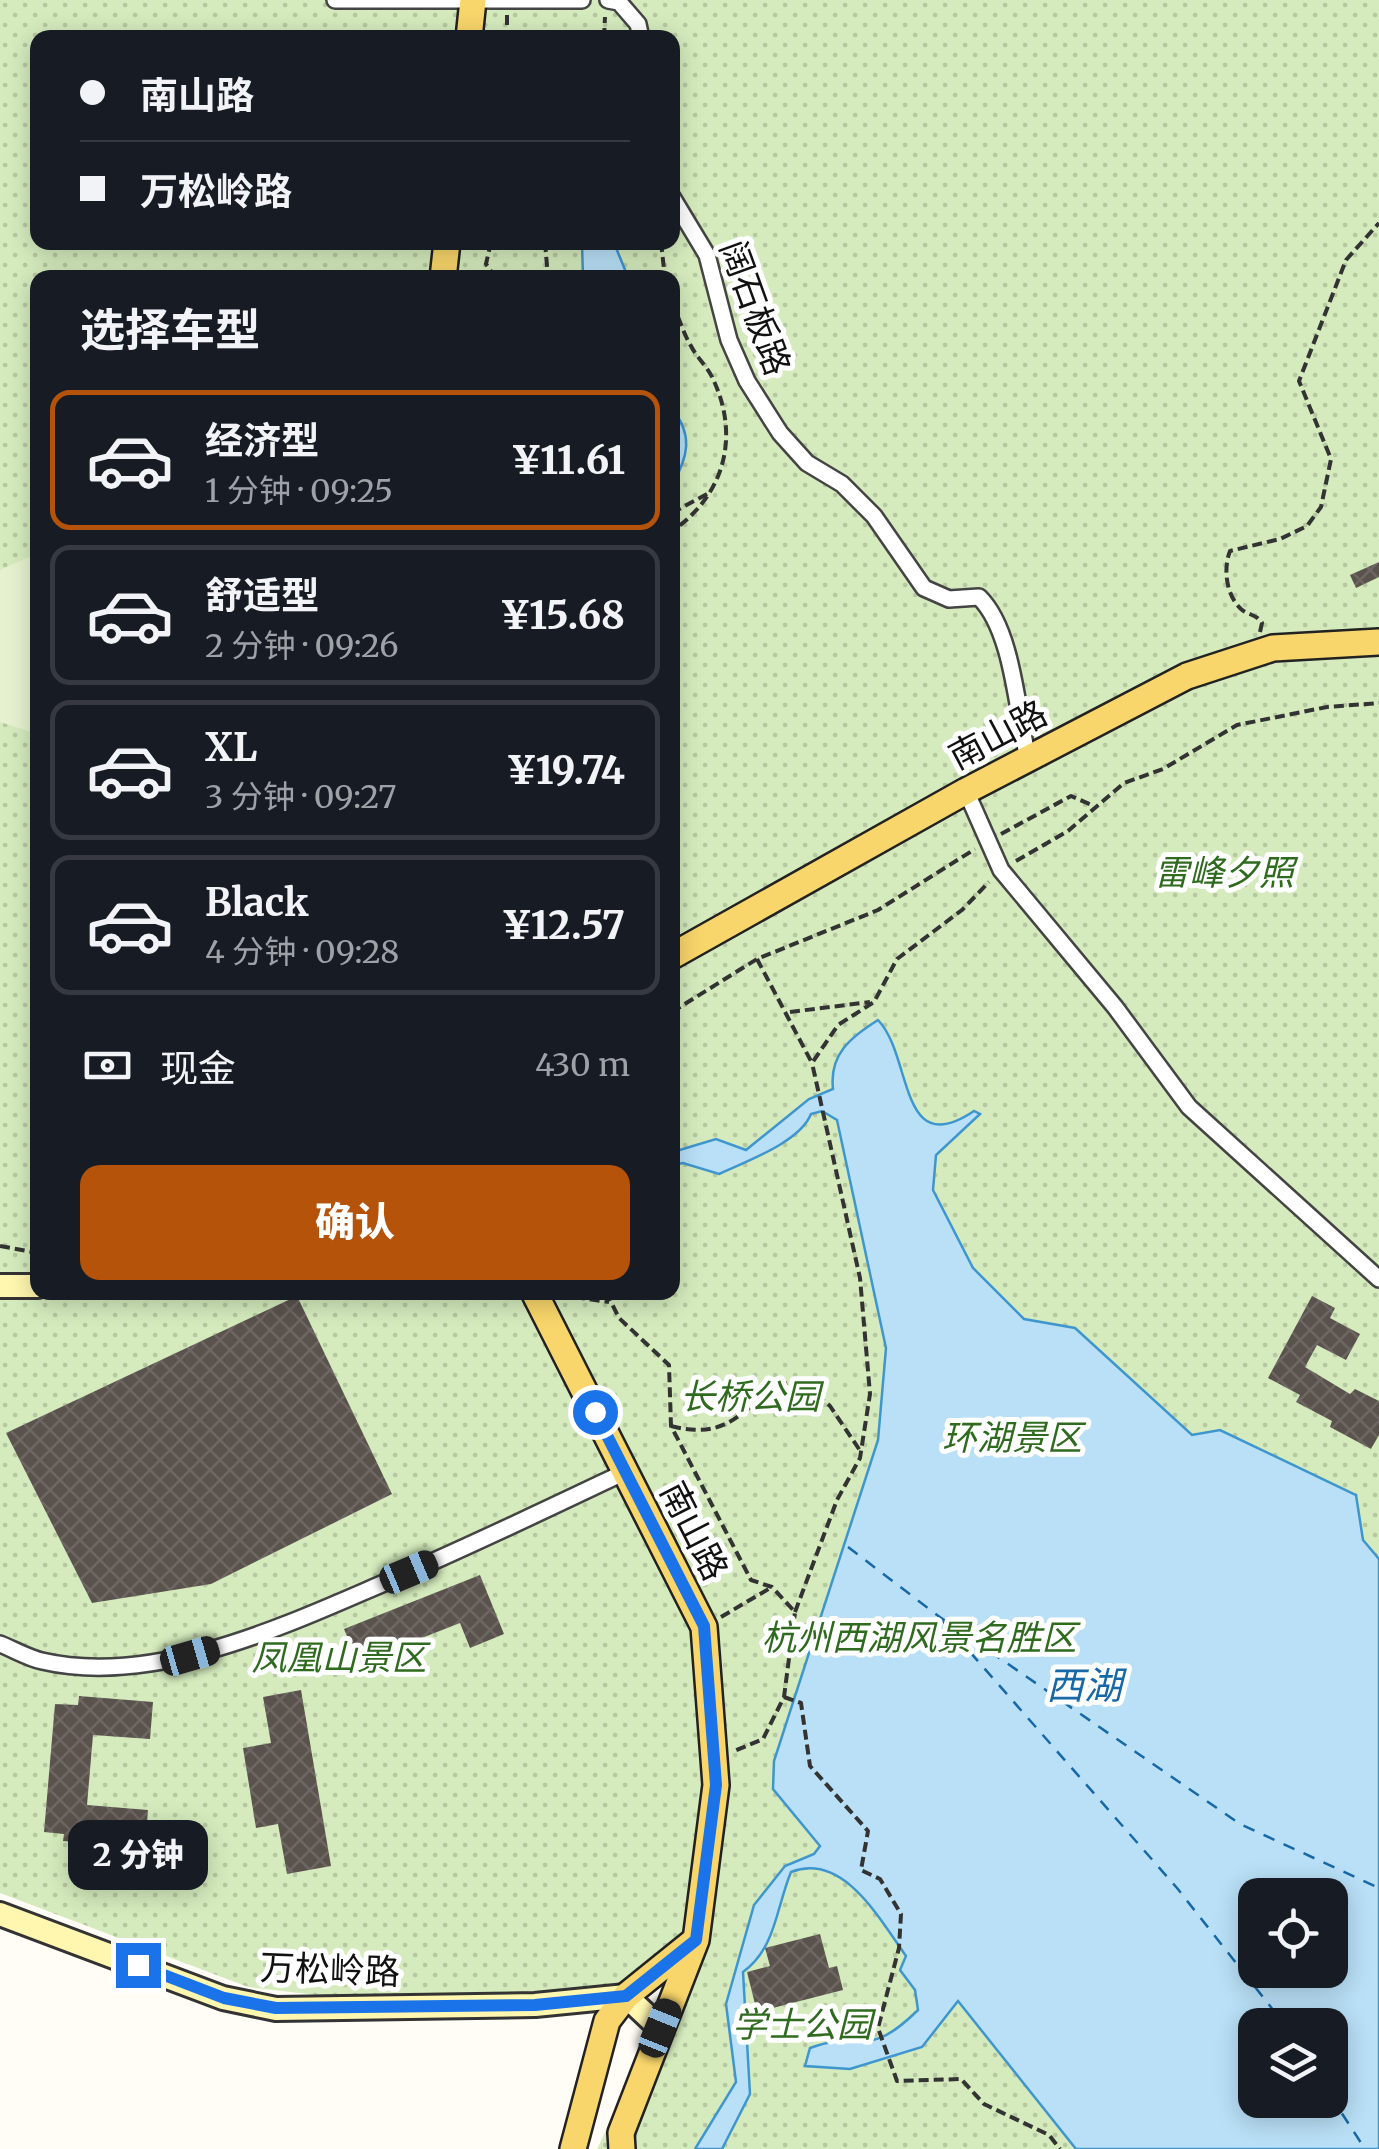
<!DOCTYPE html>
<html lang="zh">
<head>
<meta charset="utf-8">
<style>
	:root { --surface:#171b24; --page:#20242c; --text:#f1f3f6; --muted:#9ea1a6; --line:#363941; --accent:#b45309 }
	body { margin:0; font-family:Merriweather,"Noto Sans SC",serif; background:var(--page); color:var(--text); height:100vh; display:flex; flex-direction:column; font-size:38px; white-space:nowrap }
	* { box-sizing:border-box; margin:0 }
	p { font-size:32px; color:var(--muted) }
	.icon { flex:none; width:55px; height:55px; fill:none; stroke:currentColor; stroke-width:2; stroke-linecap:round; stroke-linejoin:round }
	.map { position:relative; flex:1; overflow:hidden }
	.drawer { position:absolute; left:30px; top:270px; width:650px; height:1030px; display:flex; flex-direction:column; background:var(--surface); border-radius:20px; box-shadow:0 5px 25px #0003 }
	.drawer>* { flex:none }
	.top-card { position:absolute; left:30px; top:30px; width:650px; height:220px; border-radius:20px; box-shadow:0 5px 25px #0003; display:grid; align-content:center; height:220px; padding:0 50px; background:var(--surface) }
	.fabs { position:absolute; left:1238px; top:1878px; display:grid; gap:20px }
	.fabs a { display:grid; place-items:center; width:110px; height:110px; border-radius:20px; background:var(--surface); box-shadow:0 5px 25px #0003; font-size:50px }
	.end { position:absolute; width:45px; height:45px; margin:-22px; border:12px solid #1a73e8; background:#fff; box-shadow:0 0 0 5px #fff }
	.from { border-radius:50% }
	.bubble { position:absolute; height:70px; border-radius:20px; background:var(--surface); box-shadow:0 5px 25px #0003; font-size:32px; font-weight:800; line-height:70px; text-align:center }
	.car { position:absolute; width:30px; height:60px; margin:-30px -15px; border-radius:12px; box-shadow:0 0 8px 2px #0007; background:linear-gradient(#222 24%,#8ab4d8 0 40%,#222 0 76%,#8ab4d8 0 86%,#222 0) }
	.top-card b { display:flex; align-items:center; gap:35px; height:95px; font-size:38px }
	.top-card b+b { border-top:2px solid var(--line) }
	.top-card i { width:25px; height:25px; background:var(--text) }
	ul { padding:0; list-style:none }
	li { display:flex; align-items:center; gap:30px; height:140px; margin:0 20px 15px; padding:0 30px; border:5px solid var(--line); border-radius:20px }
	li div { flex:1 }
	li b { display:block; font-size:38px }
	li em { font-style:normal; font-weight:800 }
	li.active { border-color:var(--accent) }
	li>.icon { width:90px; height:90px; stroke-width:1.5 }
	h2 { padding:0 50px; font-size:45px; line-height:120px }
	.pay { display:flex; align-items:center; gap:25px; height:110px; padding:0 50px; font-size:38px }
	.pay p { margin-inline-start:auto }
	.cta { display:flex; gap:20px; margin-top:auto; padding:20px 50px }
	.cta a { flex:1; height:115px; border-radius:20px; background:var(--accent); color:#fff; font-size:40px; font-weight:800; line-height:115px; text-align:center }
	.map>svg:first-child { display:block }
</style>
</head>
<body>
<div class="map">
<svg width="1379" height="2149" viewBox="0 0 1379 2149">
	<defs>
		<pattern id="park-dots" width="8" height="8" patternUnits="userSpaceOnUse" patternTransform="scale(2.5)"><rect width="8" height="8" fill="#d5ebbd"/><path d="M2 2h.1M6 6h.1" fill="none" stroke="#b6c8a1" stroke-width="1.8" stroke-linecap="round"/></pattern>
		<pattern id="building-cross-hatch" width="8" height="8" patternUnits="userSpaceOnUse" patternTransform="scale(2.5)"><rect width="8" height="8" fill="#5a524d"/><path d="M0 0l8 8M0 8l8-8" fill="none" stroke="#6d6662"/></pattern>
	</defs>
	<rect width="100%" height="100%" fill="#fffdf5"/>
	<path fill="url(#park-dots)" fill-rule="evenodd" d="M0 0H1379V2149H597L676 1986 519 2001 361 2000 248 1987 0 1893ZM38 38H672V242H38ZM38 278H672V1292H38ZM1255 1895H1330V1970H1255ZM1255 2025H1330V2100H1255Z"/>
	<polygon fill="#e6f2cf" points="31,556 38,557 37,734 0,722 0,570"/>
	<g fill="#b9e0f7" stroke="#3f96cf" stroke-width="2.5" fill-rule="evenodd">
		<polygon points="582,243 614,243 628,277 583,277"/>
		<path d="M673 410C693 435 688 457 673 483Z"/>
		<path d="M878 1020C913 1056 898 1162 974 1111L980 1114 936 1155 933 1190 973 1268 1024 1319 1075 1328 1192 1435 1220 1430 1356 1495 1363 1540 1379 1559V2149H1076L958 2001 922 2047 850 2069 805 2066 810 2048C863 2028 865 2062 918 2010L915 1990 900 1970 906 1956C879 1918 843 1852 791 1872 776 1908 776 1948 743 1972L750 2094 722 2149H695L736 2082 726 2004 754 1905 785 1866 814 1854 820 1846 773 1789 774 1761 878 1440 886 1348 837 1120 822 1111 811 1114C800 1142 747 1161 719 1174L683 1163 673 1165V1152L716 1139 746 1150 809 1099 833 1089C829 1054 851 1037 878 1020ZM1255 1895H1330V1970H1255ZM1255 2025H1330V2100H1255Z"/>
	</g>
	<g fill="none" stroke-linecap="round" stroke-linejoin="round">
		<g stroke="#1768a6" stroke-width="2.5" stroke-dasharray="12 10" stroke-linecap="butt">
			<polyline points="848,1547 937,1615 1240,1824 1379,1888"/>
			<polyline points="941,1619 1177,1888 1285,2025"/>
			<polyline points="1330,2095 1365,2149"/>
		</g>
	</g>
	<g fill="url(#building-cross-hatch)">
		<polygon points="1379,562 1379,577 1356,588 1350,575"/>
		<polygon points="297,1296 392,1494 211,1584 92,1603 6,1433"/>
		<polygon points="1312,1296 1335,1308 1330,1318 1360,1334 1346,1360 1317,1345 1305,1367 1350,1394 1355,1389 1379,1401 1379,1435 1371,1449 1330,1427 1332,1421 1296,1402 1300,1395 1268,1378"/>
		<polygon points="480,1575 504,1634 470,1648 460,1623 358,1663 344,1629"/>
		<polygon points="301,1690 331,1866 287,1874 278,1824 256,1828 243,1748 271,1743 263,1697"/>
		<polygon points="79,1696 153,1702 150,1739 93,1735 87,1805 148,1810 145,1847 63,1841 64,1834 44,1832 55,1704 78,1705"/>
		<polygon points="820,1934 829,1968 837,1966 843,1990 757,2012 747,1972 770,1966 765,1948"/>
	</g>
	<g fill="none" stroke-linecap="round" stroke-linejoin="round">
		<defs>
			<g id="street">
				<polyline points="335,0 582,0"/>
				<polyline points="608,0 619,2 638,24 641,38"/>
				<path d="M672 197 707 255 729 340 747 381 780 433 807 463 842 484 874 516 924 588 949 599 979 597C1013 630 1017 712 1028 759"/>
				<polyline points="966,791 1001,870 1115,1007 1189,1107 1379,1279"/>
				<path d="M0 1644C13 1649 28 1658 42 1661 154 1687 284 1626 384 1583 466 1548 545 1510 625 1472"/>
			</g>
			<g id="secondary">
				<polyline points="0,1286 38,1286"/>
				<polyline points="0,1914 223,1998 276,2009 535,2005 626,1996 660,2028"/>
			</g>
			<g id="primary">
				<polyline points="469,38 473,0"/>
				<polyline points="443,278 447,242"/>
				<polyline points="672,956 966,791 1187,676 1273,648 1379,642"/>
				<polyline points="534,1292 704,1627 716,1785 696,1940 621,2133 622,2149"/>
				<polyline points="573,2149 607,2021 626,1996 693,1942"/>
			</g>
		</defs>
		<use href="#street" stroke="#444" stroke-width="20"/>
		<use href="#secondary" stroke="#333" stroke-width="28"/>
		<use href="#primary" stroke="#222" stroke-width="30"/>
		<g stroke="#333" stroke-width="4" stroke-dasharray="10 5" stroke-linecap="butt">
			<polyline points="507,15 507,38"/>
			<polyline points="604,38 605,17"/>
			<polyline points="491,242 486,264 496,278"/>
			<polyline points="545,242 548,278"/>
			<polyline points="661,242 665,278"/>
			<path d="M672 303C679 317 683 333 691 346 697 358 708 367 713 379 740 436 725 495 672 531"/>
			<polyline points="672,513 707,494"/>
			<path d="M1260 632 1262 623C1255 613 1249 616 1241 609 1226 595 1223 569 1230 551L1280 539 1307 526 1321 507 1331 459 1299 381 1346 260 1379 223"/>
			<polyline points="1001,834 1071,796 1094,806"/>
			<polyline points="1016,861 1068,831 1124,783 1163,769 1237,725 1327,707 1379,703"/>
			<polyline points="757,959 812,1063 838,1025 874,1002 897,959 962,910 989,882"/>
			<polyline points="672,1012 757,959 878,910 975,849"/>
			<polyline points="790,1012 870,1002"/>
			<polyline points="0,1246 38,1253"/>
			<polyline points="606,1292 619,1318 669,1365 671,1426 751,1580 772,1587 795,1612 784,1697 763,1739 732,1752"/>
			<polyline points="560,1295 609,1302"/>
			<path d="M671 1426C743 1445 747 1388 800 1380L830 1406 861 1452"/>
			<polyline points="795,1612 837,1500 860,1458 870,1394 860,1278 812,1063"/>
			<polyline points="721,1617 772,1587"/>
			<polyline points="784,1697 801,1703 810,1766 868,1831 861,1870 880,1879 901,1914 899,1948 878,2028 897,2081 961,2079 984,2104 1049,2135 1060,2149"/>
		</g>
		<use href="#street" stroke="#fff" stroke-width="15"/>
		<use href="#secondary" stroke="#fff6b0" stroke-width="22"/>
		<use href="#primary" stroke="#f9d66b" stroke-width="25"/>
	</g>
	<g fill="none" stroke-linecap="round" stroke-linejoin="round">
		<polyline stroke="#1a73e8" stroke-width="12" points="138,1965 224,1998 276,2008 535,2005 626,1996 696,1940 716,1785 704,1626 595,1412"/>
	</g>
	<g text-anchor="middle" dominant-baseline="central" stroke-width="10" stroke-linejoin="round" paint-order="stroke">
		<g font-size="35" fill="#111" stroke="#fff">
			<text transform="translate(755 308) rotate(70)">阔石板路</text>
			<text transform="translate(998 735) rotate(-28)">南山路</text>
			<text transform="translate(694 1531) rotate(63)">南山路</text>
			<text transform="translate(330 1970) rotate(2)">万松岭路</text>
		</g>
		<g font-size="35" font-style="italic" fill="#2f6b1f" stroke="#fff">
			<text x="1224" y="873">雷峰夕照</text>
			<text x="750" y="1397">长桥公园</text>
			<text x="1012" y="1438">环湖景区</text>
			<text x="919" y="1638">杭州西湖风景名胜区</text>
			<text x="339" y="1658">凤凰山景区</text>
			<text x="802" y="2025">学士公园</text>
		</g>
		<g font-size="38" font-style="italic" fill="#1768a6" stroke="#fff">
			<text x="1084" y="1685">西湖</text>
		</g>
	</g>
</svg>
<div class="fabs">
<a><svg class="icon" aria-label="locate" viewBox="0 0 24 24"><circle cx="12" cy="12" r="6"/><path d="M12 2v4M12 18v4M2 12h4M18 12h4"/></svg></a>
<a><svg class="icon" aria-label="layers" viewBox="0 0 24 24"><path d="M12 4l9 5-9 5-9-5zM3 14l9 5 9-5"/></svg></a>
</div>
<i class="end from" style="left:595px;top:1412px"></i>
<i class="end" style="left:138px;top:1965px"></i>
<div class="bubble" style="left:68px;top:1820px;width:140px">2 分钟</div>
<i class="car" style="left:409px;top:1572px;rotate:67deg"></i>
<i class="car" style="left:190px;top:1656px;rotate:74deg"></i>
<i class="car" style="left:660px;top:2028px;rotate:22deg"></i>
<div class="top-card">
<b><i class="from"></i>南山路</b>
<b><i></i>万松岭路</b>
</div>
<section class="drawer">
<h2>选择车型</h2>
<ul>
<li class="active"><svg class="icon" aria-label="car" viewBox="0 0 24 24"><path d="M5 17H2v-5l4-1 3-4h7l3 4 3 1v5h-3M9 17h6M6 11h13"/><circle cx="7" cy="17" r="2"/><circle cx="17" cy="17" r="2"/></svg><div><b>经济型</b><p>1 分钟 · 09:25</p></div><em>¥11.61</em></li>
<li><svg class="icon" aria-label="car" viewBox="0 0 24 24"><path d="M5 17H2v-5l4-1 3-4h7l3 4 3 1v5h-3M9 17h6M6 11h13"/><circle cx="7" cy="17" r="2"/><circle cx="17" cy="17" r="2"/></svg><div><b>舒适型</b><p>2 分钟 · 09:26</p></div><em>¥15.68</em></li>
<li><svg class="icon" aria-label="car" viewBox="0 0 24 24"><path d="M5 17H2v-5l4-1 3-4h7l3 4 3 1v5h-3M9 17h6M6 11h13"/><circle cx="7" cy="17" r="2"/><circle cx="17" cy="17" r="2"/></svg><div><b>XL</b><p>3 分钟 · 09:27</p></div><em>¥19.74</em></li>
<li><svg class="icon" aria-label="car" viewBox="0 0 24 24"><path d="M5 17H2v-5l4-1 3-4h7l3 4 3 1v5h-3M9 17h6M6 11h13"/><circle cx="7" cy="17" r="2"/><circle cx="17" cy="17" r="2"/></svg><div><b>Black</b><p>4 分钟 · 09:28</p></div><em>¥12.57</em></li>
</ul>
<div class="pay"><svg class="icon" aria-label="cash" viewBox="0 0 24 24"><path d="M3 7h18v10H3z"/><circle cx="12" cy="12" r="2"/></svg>现金<p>430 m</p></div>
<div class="cta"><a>确认</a></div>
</section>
</div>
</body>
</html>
